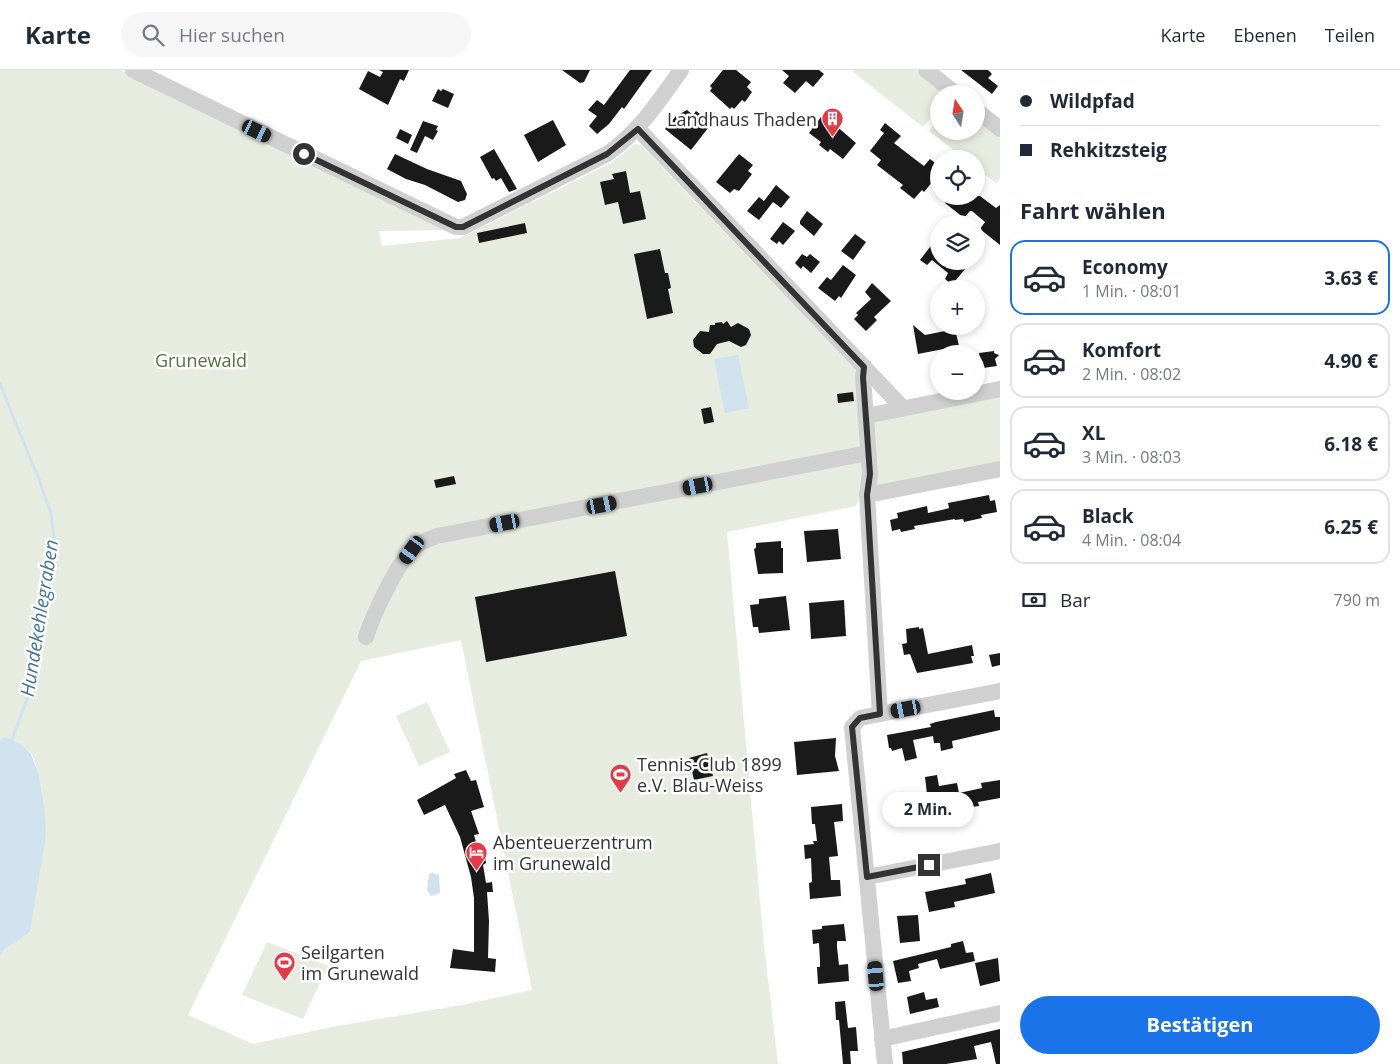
<!DOCTYPE html>
<html lang="de">
<head>
<meta charset="utf-8">
<style>
	:root { --surface:#fff; --page:#f6f6f7; --text:#1f2937; --muted:#747a83; --line:#e0e1e3; --accent:#1a73e8 }
	body { margin:0; font-family:"Open Sans",sans-serif; background:var(--page); color:var(--text); height:100vh; display:flex; flex-direction:column; font-size:19px; white-space:nowrap }
	* { box-sizing:border-box; margin:0 }
	p { font-size:16px; color:var(--muted) }
	.icon { flex:none; width:28px; height:28px; fill:none; stroke:currentColor; stroke-width:2; stroke-linecap:round; stroke-linejoin:round }
	.map { position:relative; flex:1; overflow:hidden }
	.panel { display:flex; flex-direction:column; background:var(--surface); width:400px }
	.panel>* { flex:none }
	.guide { display:grid; align-content:center; height:110px; padding:0 20px; background:var(--surface) }
	.needle { width:32px; rotate:348deg }
	.controls { position:absolute; left:930px; top:15px; display:grid; gap:10px }
	.controls a { display:grid; place-items:center; width:55px; height:55px; border-radius:50%; background:var(--surface); box-shadow:0 2px 8px #0003; font-size:25px }
	.end { position:absolute; width:22px; height:22px; margin:-11px; border:6px solid #333; background:#fff; box-shadow:0 0 0 2px #fff }
	.from { border-radius:50% }
	.bubble { position:absolute; height:35px; border-radius:18px; background:var(--surface); box-shadow:0 2px 8px #0003; font-size:16px; font-weight:700; line-height:35px; text-align:center }
	.car { position:absolute; width:15px; height:30px; margin:-15px -8px; border-radius:6px; box-shadow:0 0 4px 1px #0007; background:linear-gradient(#222 24%,#8ab4d8 0 40%,#222 0 76%,#8ab4d8 0 86%,#222 0) }
	.guide b { display:flex; align-items:center; gap:18px; height:48px; font-size:19px }
	.guide b+b { border-top:1px solid var(--line) }
	.guide i { width:12px; height:12px; background:var(--text) }
	ul { padding:0; list-style:none }
	li { display:flex; align-items:center; gap:15px; height:75px; margin:0 10px 8px; padding:0 10px; border:2px solid var(--line); border-radius:15px }
	li div { flex:1 }
	li b { display:block; font-size:19px }
	li em { font-style:normal; font-weight:700 }
	li.selected { border-color:var(--accent) }
	li>.icon { width:45px; height:45px; stroke-width:1.5 }
	h2 { padding:0 20px; font-size:22px; line-height:60px }
	.pay { display:flex; align-items:center; gap:12px; height:55px; padding:0 20px; font-size:19px }
	.pay p { margin-inline-start:auto }
	.primary-button { display:flex; gap:10px; margin-top:auto; padding:10px 20px }
	.primary-button a { flex:1; height:58px; border-radius:30px; background:var(--accent); color:#fff; font-size:20px; font-weight:700; line-height:58px; text-align:center }
	header { display:flex; align-items:center; gap:30px; box-sizing:border-box; height:70px; padding:0 25px; background:var(--surface); border-bottom:1px solid var(--line) }
	header strong { font-size:24px }
	nav { display:flex; gap:28px; margin-inline-start:auto; font-size:18px }
	.search { width:350px; height:45px; background:var(--page); display:flex; align-items:center; gap:12px; box-sizing:border-box; padding:0 18px; border-radius:28px; color:var(--muted); font-size:19px }
	main { display:flex; flex:1; min-height:0 }
	.map>svg:first-child { display:block }
</style>
</head>
<body>
<header>
<strong>Karte</strong>
<div class="search"><svg class="icon" aria-label="search" viewBox="0 0 24 24"><circle cx="10" cy="10" r="6"/><path d="M15 15l6 6"/></svg>Hier suchen</div>
<nav><a>Karte</a><a>Ebenen</a><a>Teilen</a></nav>
</header>
<main>
<div class="map">
<svg width="1000" height="994" viewBox="0 0 1000 994">
	<rect width="100%" height="100%" fill="#fff"/>
	<g fill="#e6ecdf" fill-rule="evenodd">
		<path d="M0 0H121L451 160 379 161 382 176 460 168 611 93 635 74 641 75 855 299 866 406 856 436 727 462 764 876 778 994H0V887L5 879 30 862 44 735 39 705 32 684 5 667 0 670ZM461 570 532 920 462 935 337 956 253 974 188 945 361 591Z"/>
		<polygon points="854,0 916,0 946,24 939,24 939,38 923,57 853,2"/>
		<polygon points="976,47 1000,65 1000,109 996,113 976,98 976,89 965,89 929,61 939,48 939,61 976,61"/>
		<polygon points="1000,323 1000,394 879,417 875,415 872,348"/>
		<polygon points="427,632 450,682 419,696 396,646"/>
		<polygon points="267,872 328,896 303,949 242,925"/>
	</g>
	<g fill="#cfe2ee">
		<polygon points="738,285 749,338 725,343 714,289"/>
		<polygon points="5,667 20,674 31,684 39,705 44,735 46,764 30,862 5,879 0,887 0,670"/>
		<polygon points="433,803 439,805 440,823 431,826 427,820 429,804"/>
	</g>
	<g fill="none" stroke-linecap="round" stroke-linejoin="round">
		<polyline stroke="#cfe2ee" stroke-width="3" points="0,314 40,412 51,444 54,469 49,514 32,615 12,670"/>
	</g>
	<g fill="#1a1a1a">
		<polygon points="379,0 409,0 404,11 400,9 388,35 359,19 368,1 380,7 383,2"/>
		<polygon points="562,0 590,0 584,12 580,13"/>
		<polygon points="630,0 652,0 624,39 622,37 609,54 597,64 589,56 597,46 588,40 597,30 604,35"/>
		<polygon points="723,0 736,0 751,12 747,17 752,22 745,32 742,30 734,39 732,37 730,39 710,21 712,18 710,16"/>
		<polygon points="782,0 819,0 824,4 813,17 806,11 795,23 783,13 789,6"/>
		<polygon points="961,0 988,0 992,4 988,8 998,16 992,24"/>
		<polygon points="438,19 441,21 443,19 454,24 448,38 432,31"/>
		<polygon points="687,40 693,45 696,41 712,53 691,80 665,59 676,46"/>
		<polygon points="821,47 832,56 834,54 856,73 843,89 830,79 828,82 819,75 821,72 809,63"/>
		<polygon points="553,50 566,75 538,92 524,65"/>
		<polygon points="423,51 438,56 436,60 438,61 433,70 425,66 417,83 410,80"/>
		<polygon points="885,53 901,66 894,73 912,87 924,96 930,89 939,96 939,116 933,111 924,122 922,120 914,129 900,118 903,115 877,95 881,90 870,81 884,63 880,60"/>
		<polygon points="400,59 412,65 408,74 396,68"/>
		<polygon points="494,79 517,119 509,122 501,108 496,111 494,108 492,109 480,87"/>
		<polygon points="395,84 427,99 461,111 467,124 465,130 458,132 425,115 406,109 387,99"/>
		<polygon points="739,84 753,95 748,101 752,104 739,121 734,119 730,123 716,112"/>
		<polygon points="626,101 630,123 640,121 646,149 623,154 618,132 605,135 600,112 614,109 612,104"/>
		<polygon points="776,115 790,127 781,138 773,132 759,150 747,141 759,127 764,131"/>
		<polygon points="951,126 980,126 996,138 1000,135 1000,175 980,159 985,152 972,141 970,141 964,148 945,133"/>
		<polygon points="807,141 823,154 814,166 800,154 800,151"/>
		<polygon points="783,152 795,161 783,175 779,171 777,174 770,169"/>
		<polygon points="525,153 527,163 479,173 477,163"/>
		<polygon points="855,164 866,172 853,190 841,181"/>
		<polygon points="933,173 939,178 939,191 955,191 965,199 952,215 945,209 948,203 932,190 927,195 920,190"/>
		<polygon points="660,179 665,203 668,203 671,218 668,219 673,243 647,249 634,184"/>
		<polygon points="802,184 807,187 810,184 820,192 811,203 803,196 801,199 795,193"/>
		<polygon points="843,195 856,205 841,228 839,226 835,231 818,218 827,207 831,210"/>
		<polygon points="872,213 891,231 874,247 877,250 866,261 854,249 858,245 856,243 871,229 865,222"/>
		<polygon points="727,251 731,257 738,253 749,259 751,265 746,275 741,277 729,271 717,274 710,284 703,284 694,277 693,270 700,261 709,262 710,255 715,255 715,253 722,252 723,254"/>
		<polygon points="913,255 925,265 955,259 959,276 918,284"/>
		<polygon points="994,281 994,283 999,285 995,289 997,296 976,299 976,290 980,289 979,283"/>
		<polygon points="853,322 854,331 838,333 837,324"/>
		<polygon points="711,337 714,352 704,354 701,339"/>
		<polygon points="454,406 456,414 436,418 434,410"/>
		<polygon points="989,425 990,431 995,430 997,442 981,445 982,448 964,452 963,449 955,450 955,449 914,456 915,459 901,462 900,459 892,461 890,450 898,448 897,443 927,436 928,443 946,439 949,438 948,433"/>
		<polygon points="838,459 841,489 807,492 804,461"/>
		<polygon points="781,471 781,478 783,478 783,503 758,504 754,479 756,478 756,473"/>
		<polygon points="615,501 627,566 486,592 475,527"/>
		<polygon points="786,526 790,560 759,563 758,557 753,557 750,535 759,534 759,529"/>
		<polygon points="844,530 846,566 811,569 809,533"/>
		<polygon points="919,557 919,559 923,558 928,584 972,575 974,586 971,586 973,593 917,603 910,584 904,585 902,574 907,573 906,559"/>
		<polygon points="1000,583 1000,595 992,597 989,585"/>
		<polygon points="994,640 995,647 1000,647 1000,660 952,671 953,678 941,681 940,673 934,673 933,666 913,670 917,688 905,691 902,678 892,681 891,678 889,678 887,665 931,657 930,654 936,652"/>
		<polygon points="836,668 835,686 839,701 797,705 794,672"/>
		<polygon points="707,683 713,706 694,710 689,688"/>
		<polygon points="466,700 471,711 476,710 484,737 471,741 479,764 474,765 480,786 485,785 486,793 483,795 486,813 492,812 493,822 487,822 489,851 488,888 496,889 495,902 450,898 453,879 474,882 474,828 471,807 460,767 445,735 424,745 417,730 456,708 454,704"/>
		<polygon points="937,705 939,716 957,713 959,723 982,718 981,713 1000,710 1000,728 978,732 979,736 972,737 973,744 969,745 970,748 961,750 960,743 922,752 919,740 907,743 904,728 927,724 925,707"/>
		<polygon points="842,734 843,751 834,752 838,786 829,787 831,810 840,810 841,826 810,829 809,813 812,812 811,788 805,789 804,775 814,774 813,771 817,771 815,754 812,754 811,737"/>
		<polygon points="991,803 995,823 954,832 955,837 929,842 925,822 966,814 965,809"/>
		<polygon points="918,845 920,871 900,873 897,846"/>
		<polygon points="844,854 846,871 837,871 837,877 839,895 848,894 849,911 818,914 817,897 820,897 820,891 819,873 813,874 812,860 822,859 822,856"/>
		<polygon points="963,871 966,883 973,882 975,891 940,899 937,889 918,894 919,898 909,901 911,911 898,913 893,891 951,877 951,874"/>
		<polygon points="998,888 1000,911 980,916 975,893"/>
		<polygon points="924,922 926,930 937,928 939,937 910,944 907,927"/>
		<polygon points="845,931 848,958 856,957 858,981 850,981 851,994 843,994 839,950 836,950 835,932"/>
		<polygon points="1000,959 1000,994 996,994 991,972 974,976 977,989 946,994 903,994 902,982"/>
	</g>
	<g fill="none" stroke-linecap="round" stroke-linejoin="round">
		<g stroke="#d0d0d0" stroke-width="16">
			<path d="M133 0 456 157H463L607 84C639 62 659 31 681 0"/>
			<polyline points="926,0 956,24"/>
			<polyline points="976,40 1000,59"/>
			<polyline points="638,59 903,338"/>
			<polyline points="864,297 863,307 870,404 867,425 880,644 860,648 852,657 885,994"/>
			<polyline points="866,346 1000,319"/>
			<polyline points="867,425 1000,399"/>
			<path d="M366 567C373 545 396 495 413 479 420 472 428 469 437 466L868 383"/>
			<polyline points="880,644 1000,621"/>
			<polyline points="867,807 1000,781"/>
			<polyline points="882,969 1000,943"/>
		</g>
	</g>
	<g fill="none" stroke-linecap="round" stroke-linejoin="round">
		<polyline stroke="#333" stroke-width="6" points="304,84 456,157 463,157 607,84 638,59 864,297 863,307 870,404 867,425 880,644 860,648 852,657 867,807 929,795"/>
	</g>
	<defs>
		<symbol id="building-pin" viewBox="-11 -11 22 30"><path d="M0 17L-7.5 6A9.5 9.5 0 1 1 7.5 6Z" fill="#e63946" stroke="#fff"/><path d="M-4-6H4V6H1V3H-1V6H-4ZM-2.5-4.3h1.7v1.8h-1.7ZM.8-4.3h1.7v1.8H.8ZM-2.5-1h1.7V.8h-1.7ZM.8-1h1.7V.8H.8Z" fill="#fff"/></symbol>
		<symbol id="stadium-pin" viewBox="-11 -11 22 30"><path d="M0 17L-7.5 6A9.5 9.5 0 1 1 7.5 6Z" fill="#e63946" stroke="#fff"/><path d="M0-5a6.5 5 0 1 0 0 10a6.5 5 0 1 0 0-10ZM-3.5-1.8h7v3.6h-7Z" fill="#fff"/></symbol>
		<symbol id="hotel-pin" viewBox="-11 -11 22 30"><path d="M0 17L-7.5 6A9.5 9.5 0 1 1 7.5 6Z" fill="#e63946" stroke="#fff"/><path d="M-6-4.5h1.5V1H6V5H4.5V3h-9V5H-6ZM-4 0a1.8 1.8 0 1 1 3.6 0ZM.5 0V-2.5h3Q6-2.5 6 0Z" fill="#fff"/></symbol>
	</defs>
	<g fill-rule="evenodd">
		<use href="#building-pin" x="820" y="36" width="25" height="34"/>
		<use href="#stadium-pin" x="608" y="692" width="25" height="34"/>
		<use href="#hotel-pin" x="464" y="770" width="25" height="34"/>
		<use href="#stadium-pin" x="272" y="880" width="25" height="34"/>
	</g>
	<g text-anchor="middle" dominant-baseline="central" stroke-width="5" stroke-linejoin="round" paint-order="stroke">
		<g font-size="18" fill="#333" stroke="#fff" text-anchor="start">
			<text x="817" y="49" text-anchor="end">Landhaus Thaden</text>
			<text x="637" y="694">Tennis-Club 1899<tspan x="637" dy="21">e.V. Blau-Weiss</tspan></text>
			<text x="493" y="772">Abenteuerzentrum<tspan x="493" dy="21">im Grunewald</tspan></text>
			<text x="301" y="882">Seilgarten<tspan x="301" dy="21">im Grunewald</tspan></text>
		</g>
		<g font-size="18" fill="#56703f" stroke="#fff">
			<text x="201" y="290">Grunewald</text>
		</g>
		<g font-size="19" font-style="italic" fill="#3f7597" stroke="#fff">
			<text transform="translate(39 548) rotate(-81)">Hundekehlegraben</text>
		</g>
	</g>
</svg>
<div class="controls">
<a><svg class="needle" viewBox="-14 -14 28 28"><path d="M0-13l5 13h-10z" fill="#e53935"/><path d="M0 13l5-13h-10z" fill="#747a83"/></svg></a>
<a><svg class="icon" aria-label="locate" viewBox="0 0 24 24"><circle cx="12" cy="12" r="6"/><path d="M12 2v4M12 18v4M2 12h4M18 12h4"/></svg></a>
<a><svg class="icon" aria-label="layers" viewBox="0 0 24 24"><path d="M12 4l9 5-9 5-9-5zM3 14l9 5 9-5"/></svg></a>
<a>+</a>
<a>−</a>
</div>
<i class="end from" style="left:304px;top:84px"></i>
<i class="end" style="left:929px;top:795px"></i>
<div class="bubble" style="left:882px;top:722px;width:92px">2 Min.</div>
<i class="car" style="left:257px;top:61px;rotate:116deg"></i>
<i class="car" style="left:698px;top:416px;rotate:259deg"></i>
<i class="car" style="left:602px;top:435px;rotate:79deg"></i>
<i class="car" style="left:505px;top:453px;rotate:259deg"></i>
<i class="car" style="left:412px;top:480px;rotate:216deg"></i>
<i class="car" style="left:906px;top:639px;rotate:259deg"></i>
<i class="car" style="left:876px;top:906px;rotate:355deg"></i>
</div>
<section class="panel">
<div class="guide">
<b><i class="from"></i>Wildpfad</b>
<b><i></i>Rehkitzsteig</b>
</div>
<h2>Fahrt wählen</h2>
<ul>
<li class="selected"><svg class="icon" aria-label="car" viewBox="0 0 24 24"><path d="M5 17H2v-5l4-1 3-4h7l3 4 3 1v5h-3M9 17h6M6 11h13"/><circle cx="7" cy="17" r="2"/><circle cx="17" cy="17" r="2"/></svg><div><b>Economy</b><p>1 Min. · 08:01</p></div><em>3.63 €</em></li>
<li><svg class="icon" aria-label="car" viewBox="0 0 24 24"><path d="M5 17H2v-5l4-1 3-4h7l3 4 3 1v5h-3M9 17h6M6 11h13"/><circle cx="7" cy="17" r="2"/><circle cx="17" cy="17" r="2"/></svg><div><b>Komfort</b><p>2 Min. · 08:02</p></div><em>4.90 €</em></li>
<li><svg class="icon" aria-label="car" viewBox="0 0 24 24"><path d="M5 17H2v-5l4-1 3-4h7l3 4 3 1v5h-3M9 17h6M6 11h13"/><circle cx="7" cy="17" r="2"/><circle cx="17" cy="17" r="2"/></svg><div><b>XL</b><p>3 Min. · 08:03</p></div><em>6.18 €</em></li>
<li><svg class="icon" aria-label="car" viewBox="0 0 24 24"><path d="M5 17H2v-5l4-1 3-4h7l3 4 3 1v5h-3M9 17h6M6 11h13"/><circle cx="7" cy="17" r="2"/><circle cx="17" cy="17" r="2"/></svg><div><b>Black</b><p>4 Min. · 08:04</p></div><em>6.25 €</em></li>
</ul>
<div class="pay"><svg class="icon" aria-label="cash" viewBox="0 0 24 24"><path d="M3 7h18v10H3z"/><circle cx="12" cy="12" r="2"/></svg>Bar<p>790 m</p></div>
<div class="primary-button"><a>Bestätigen</a></div>
</section>
</main>
</body>
</html>
